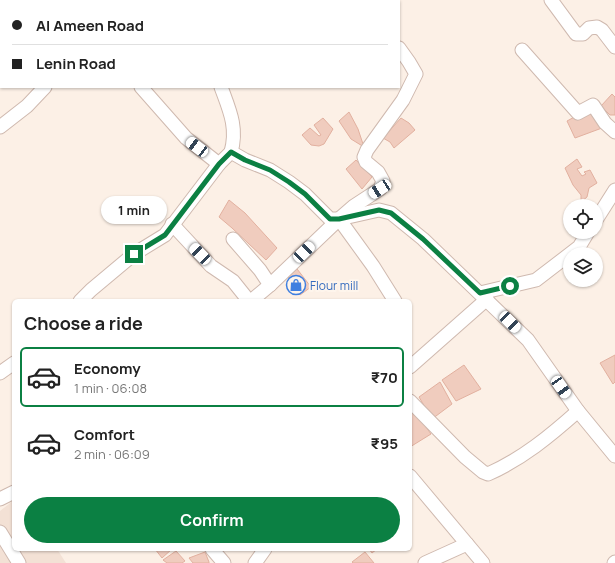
<!DOCTYPE html>
<html lang="en">
<head>
<meta charset="utf-8">
<style>
	:root { --surface:#fff; --page:#f2f2f2; --text:#222; --muted:#767676; --line:#e0e0e0; --accent:#0b8043 }
	body { margin:0; font-family:Manrope,sans-serif; background:var(--page); color:var(--text); height:100vh; display:flex; flex-direction:column; font-size:15px; white-space:nowrap }
	* { box-sizing:border-box; margin:0 }
	p { font-size:13px; color:var(--muted) }
	.icon { flex:none; width:22px; height:22px; fill:none; stroke:currentColor; stroke-width:2; stroke-linecap:round; stroke-linejoin:round }
	.map { position:relative; flex:1; overflow:hidden }
	.side { position:absolute; left:12px; top:299px; width:400px; height:252px; display:flex; flex-direction:column; background:var(--surface); border-radius:6px; box-shadow:0 1px 3px #0004 }
	.side>* { flex:none }
	.hud { position:absolute; left:0px; top:0px; width:400px; height:88px; box-shadow:0 1px 3px #0004; display:grid; align-content:center; height:88px; padding:0 12px; background:var(--surface) }
	.controls { position:absolute; left:563px; top:199px; display:grid; gap:8px }
	.controls a { display:grid; place-items:center; width:40px; height:40px; border-radius:50%; background:var(--surface); box-shadow:0 1px 3px #0004; font-size:20px }
	.end { position:absolute; width:18px; height:18px; margin:-9px; border:5px solid #0b8043; background:#fff; box-shadow:0 0 0 2px #fff }
	.from { border-radius:50% }
	.bubble { position:absolute; height:28px; border-radius:14px; background:var(--surface); box-shadow:0 1px 3px #0004; font-size:13px; font-weight:700; line-height:28px; text-align:center }
	.car { position:absolute; width:12px; height:24px; margin:-12px -6px; border-radius:5px; box-shadow:0 0 3px 1px #0007; background:linear-gradient(#fff 24%,#345 0 40%,#fff 0 76%,#345 0 86%,#fff 0) }
	.hud b { display:flex; align-items:center; gap:14px; height:38px; font-size:15px }
	.hud b+b { border-top:1px solid var(--line) }
	.hud i { width:10px; height:10px; background:var(--text) }
	ul { padding:0; list-style:none }
	li { display:flex; align-items:center; gap:12px; height:60px; margin:0 8px 6px; padding:0 4px; border:2px solid transparent; border-radius:6px }
	li div { flex:1 }
	li b { display:block; font-size:15px }
	li em { font-style:normal; font-weight:700 }
	li.selected { border-color:var(--accent) }
	li>.icon { width:36px; height:36px; stroke-width:1.5 }
	h2 { padding:0 12px; font-size:18px; line-height:48px }
	.primary-button { display:flex; gap:8px; margin-top:auto; padding:8px 12px }
	.primary-button a { flex:1; height:46px; border-radius:24px; background:var(--accent); color:#fff; font-size:16px; font-weight:700; line-height:46px; text-align:center }
	.map>svg:first-child { display:block }
</style>
</head>
<body>
<div class="map">
<svg width="615" height="563" viewBox="0 0 615 563">
	<rect width="100%" height="100%" fill="#fcf0e6"/>
	<polygon fill="#f3e1d5" points="14,500 14,549 57,549 66,563 0,563 0,511"/>
	<g fill="#f0ccbe" stroke="#e2b09f">
		<polygon points="0,0 9,1 1,1 0,11"/>
		<polygon points="105,0 182,0 103,1"/>
		<polygon points="612,94 615,97 615,115 610,115 601,106"/>
		<polygon points="591,108 602,128 575,138 567,121"/>
		<polygon points="349,112 358,129 364,147 351,139 339,121"/>
		<polygon points="323,118 333,129 324,144 319,146 311,145 302,135 310,128 319,136 321,135 314,125"/>
		<polygon points="401,118 409,123 415,130 394,148 390,142 383,138"/>
		<polygon points="577,159 582,167 577,169 582,176 586,174 584,172 590,170 597,183 589,188 587,197 581,202 581,195 573,185 565,168"/>
		<polygon points="356,160 372,177 362,189 346,169"/>
		<polygon points="229,200 245,213 277,248 266,260 232,228 219,217"/>
		<polygon points="294,265 311,287 300,295 285,272"/>
		<polygon points="615,355 615,382 613,384 600,363"/>
		<polygon points="464,365 481,389 456,401 442,380"/>
		<polygon points="440,382 452,404 432,419 419,397"/>
		<polygon points="410,405 431,434 410,447"/>
		<polygon points="155,549 172,549 162,558"/>
		<polygon points="369,549 377,549 372,553"/>
		<polygon points="176,551 185,561 182,563 167,563 163,560"/>
		<polygon points="205,552 209,562 209,563 193,563 189,558"/>
		<polygon points="365,552 374,563 353,563 352,562"/>
	</g>
	<g fill="none" stroke-linecap="round" stroke-linejoin="round">
		<defs>
			<g id="minor">
				<polyline points="34,0 35,1"/>
				<polyline points="364,0 365,1"/>
				<polyline points="551,0 576,34 583,34 589,28 597,27 602,30 615,47"/>
				<polyline points="95,1 95,0"/>
				<polyline points="223,1 223,0"/>
				<polyline points="522,50 578,113 593,105 605,123 615,132"/>
				<polyline points="141,87 186,138 219,164 231,152 245,160 270,170 289,182 305,194 330,219 339,219 379,210 391,213 423,239 528,340 578,411 615,456"/>
				<path d="M221 87C229 109 238 127 231 152"/>
				<polyline points="0,127 27,106 45,87"/>
				<polyline points="339,219 373,266 395,301"/>
				<polyline points="596,220 615,190"/>
				<polyline points="172,224 211,266 233,281 249,301"/>
				<polyline points="233,239 260,270 270,285"/>
				<polyline points="480,293 536,280 579,247 588,232"/>
				<polyline points="80,301 91,290 134,254 165,235 219,164"/>
				<polyline points="251,301 270,285 339,219 354,206 380,189 383,181 378,172 366,162 364,157 367,150 403,100 416,74 409,62 399,48"/>
				<polyline points="410,367 487,299"/>
				<polyline points="0,373 14,363"/>
				<path d="M410 401 465 457 483 472 488 474C522 459 550 436 578 411"/>
				<polyline points="410,476 483,563"/>
				<polyline points="0,499 14,492"/>
				<polyline points="0,532 19,563"/>
				<polyline points="212,549 224,563"/>
				<polyline points="255,563 265,549"/>
				<polyline points="425,563 467,544"/>
				<polyline points="614,563 615,562"/>
			</g>
		</defs>
		<use href="#minor" stroke="#cfb9af" stroke-width="15"/>
		<use href="#minor" stroke="#fff" stroke-width="13"/>
	</g>
	<g fill="none" stroke-linecap="round" stroke-linejoin="round">
		<polyline stroke="#0b8043" stroke-width="5" points="134,254 165,235 219,164 231,152 245,160 270,170 289,182 305,194 330,219 339,219 379,210 391,213 423,239 480,293 510,286"/>
	</g>
	<defs>
		<symbol id="shop-ring" viewBox="-11 -11 22 22"><circle r="9.5" fill="#fef5ec" stroke="#3f7fe0" stroke-width="1.5"/><path d="M-5-2.5h2.3a2.7 3.5 0 0 1 5.4 0H5L5.5 6h-11ZM-1.5-2.5h3a1.5 2.3 0 0 0-3 0Z" fill="#3f7fe0"/></symbol>
	</defs>
	<g fill-rule="evenodd">
		<use href="#shop-ring" x="285" y="274" width="22" height="22"/>
	</g>
	<g text-anchor="middle" dominant-baseline="central" stroke-width="4" stroke-linejoin="round" paint-order="stroke">
		<g font-size="12" fill="#366cbe" stroke="#fef5ec" text-anchor="start">
			<text x="310" y="285">Flour mill</text>
		</g>
	</g>
</svg>
<div class="controls">
<a><svg class="icon" aria-label="locate" viewBox="0 0 24 24"><circle cx="12" cy="12" r="6"/><path d="M12 2v4M12 18v4M2 12h4M18 12h4"/></svg></a>
<a><svg class="icon" aria-label="layers" viewBox="0 0 24 24"><path d="M12 4l9 5-9 5-9-5zM3 14l9 5 9-5"/></svg></a>
</div>
<i class="end from" style="left:510px;top:286px"></i>
<i class="end" style="left:134px;top:254px"></i>
<div class="bubble" style="left:101px;top:196px;width:66px">1 min</div>
<i class="car" style="left:197px;top:147px;rotate:307deg"></i>
<i class="car" style="left:380px;top:189px;rotate:237deg"></i>
<i class="car" style="left:304px;top:252px;rotate:46deg"></i>
<i class="car" style="left:200px;top:254px;rotate:315deg"></i>
<i class="car" style="left:510px;top:322px;rotate:135deg"></i>
<i class="car" style="left:561px;top:387px;rotate:145deg"></i>
<div class="hud">
<b><i class="from"></i>Al Ameen Road</b>
<b><i></i>Lenin Road</b>
</div>
<section class="side">
<h2>Choose a ride</h2>
<ul>
<li class="selected"><svg class="icon" aria-label="car" viewBox="0 0 24 24"><path d="M5 17H2v-5l4-1 3-4h7l3 4 3 1v5h-3M9 17h6M6 11h13"/><circle cx="7" cy="17" r="2"/><circle cx="17" cy="17" r="2"/></svg><div><b>Economy</b><p>1 min · 06:08</p></div><em>₹70</em></li>
<li><svg class="icon" aria-label="car" viewBox="0 0 24 24"><path d="M5 17H2v-5l4-1 3-4h7l3 4 3 1v5h-3M9 17h6M6 11h13"/><circle cx="7" cy="17" r="2"/><circle cx="17" cy="17" r="2"/></svg><div><b>Comfort</b><p>2 min · 06:09</p></div><em>₹95</em></li>
</ul>
<div class="primary-button"><a>Confirm</a></div>
</section>
</div>
</body>
</html>
